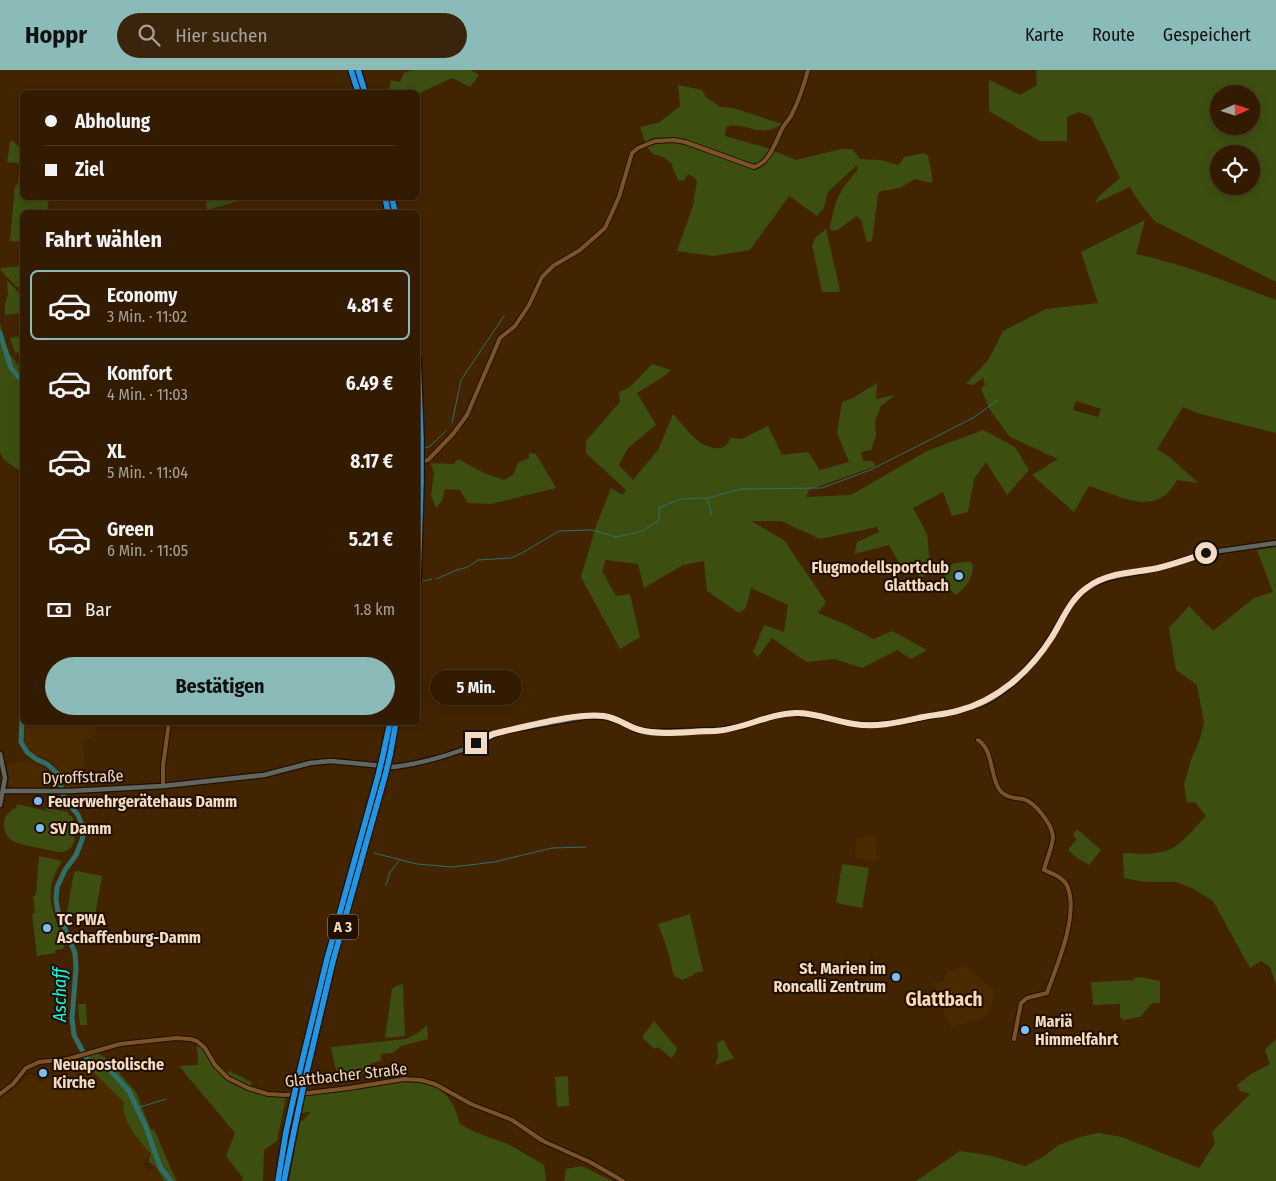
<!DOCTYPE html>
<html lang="de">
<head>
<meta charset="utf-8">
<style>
	:root { --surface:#321b01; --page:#3a240b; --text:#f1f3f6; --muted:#a8a199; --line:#4d3923; --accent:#8bbbb9 }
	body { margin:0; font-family:"Fira Sans Condensed",sans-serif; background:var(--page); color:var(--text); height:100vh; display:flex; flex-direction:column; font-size:19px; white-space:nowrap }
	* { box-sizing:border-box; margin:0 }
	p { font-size:16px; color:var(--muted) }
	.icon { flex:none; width:28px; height:28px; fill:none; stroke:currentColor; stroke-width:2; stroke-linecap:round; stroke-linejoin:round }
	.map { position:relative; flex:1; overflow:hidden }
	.details { position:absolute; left:20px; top:140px; width:400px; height:515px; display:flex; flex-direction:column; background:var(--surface); border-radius:8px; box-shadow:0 2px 8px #0003,0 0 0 1px var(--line) }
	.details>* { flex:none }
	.hud { position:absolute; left:20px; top:20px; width:400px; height:110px; border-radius:8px; box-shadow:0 2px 8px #0003,0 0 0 1px var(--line); display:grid; align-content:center; height:110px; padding:0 25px; background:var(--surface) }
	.needle { width:32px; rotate:87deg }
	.fabs { position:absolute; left:1210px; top:15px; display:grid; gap:10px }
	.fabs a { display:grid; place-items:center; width:50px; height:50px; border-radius:50%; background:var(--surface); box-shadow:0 2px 8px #0003,0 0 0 1px var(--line); font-size:25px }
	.end { position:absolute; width:22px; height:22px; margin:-11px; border:6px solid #f2dac3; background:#111; box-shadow:0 0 0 2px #111 }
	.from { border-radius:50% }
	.bubble { position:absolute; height:35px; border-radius:18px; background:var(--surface); box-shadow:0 2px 8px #0003,0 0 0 1px var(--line); font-size:16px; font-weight:700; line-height:35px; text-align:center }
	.hud b { display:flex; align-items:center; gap:18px; height:48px; font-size:19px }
	.hud b+b { border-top:1px solid var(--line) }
	.hud i { width:12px; height:12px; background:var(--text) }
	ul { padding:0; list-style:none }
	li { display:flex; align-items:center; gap:15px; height:70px; margin:0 10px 8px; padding:0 15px; border:2px solid transparent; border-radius:8px }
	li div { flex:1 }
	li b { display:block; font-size:19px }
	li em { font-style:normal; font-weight:700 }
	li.active { border-color:var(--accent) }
	li>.icon { width:45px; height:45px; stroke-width:1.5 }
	h2 { padding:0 25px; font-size:22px; line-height:60px }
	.pay { display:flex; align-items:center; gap:12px; height:55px; padding:0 25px; font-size:19px }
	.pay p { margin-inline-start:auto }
	.button { display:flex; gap:10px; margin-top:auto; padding:10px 25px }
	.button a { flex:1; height:58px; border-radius:30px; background:var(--accent); color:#111; font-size:20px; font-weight:700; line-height:58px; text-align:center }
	header { display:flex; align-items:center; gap:30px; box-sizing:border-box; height:70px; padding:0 25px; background:var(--accent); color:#111 }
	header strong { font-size:24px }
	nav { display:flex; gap:28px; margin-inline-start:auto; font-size:18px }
	.search { width:350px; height:45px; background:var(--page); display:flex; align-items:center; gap:12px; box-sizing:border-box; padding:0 18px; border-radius:28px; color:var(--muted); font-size:19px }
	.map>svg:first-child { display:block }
</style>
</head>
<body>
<header>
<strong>Hoppr</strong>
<div class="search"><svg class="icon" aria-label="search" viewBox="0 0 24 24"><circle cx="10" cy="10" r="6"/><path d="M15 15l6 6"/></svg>Hier suchen</div>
<nav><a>Karte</a><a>Route</a><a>Gespeichert</a></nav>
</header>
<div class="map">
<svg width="1276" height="1111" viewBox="0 0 1276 1111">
	<rect width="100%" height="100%" fill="#422401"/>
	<g fill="#4c2a00">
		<polygon points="23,653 94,653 98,662 83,671 85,717 67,719 56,694 44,687 35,685 29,679 26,675"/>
		<polygon points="26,691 45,699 48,703 45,718 14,718 9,715 8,695"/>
		<polygon points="876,765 877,791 855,788 856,768"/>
		<polygon points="967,895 974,904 995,922 989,943 978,950 950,957 934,913 946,910 945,906 947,902"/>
		<polygon points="89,998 123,1028 124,1032 123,1039 130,1058 150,1083 142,1095 148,1101 155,1099 162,1111 0,1111 0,1027 31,1005 38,1012"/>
	</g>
	<g fill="#3c4f11" fill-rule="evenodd">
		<polygon points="412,0 471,0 479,5 470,17 452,8 422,22 418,26 418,22 389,22 391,10 400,12 404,3"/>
		<path d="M1036 0H1276V212L1154 151C1146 139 1136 130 1130 117L1095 133 1099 126 1120 108 1091 47 1079 42 1067 47V71H1040L989 41V10L1020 25 1037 15ZM1219 24H1251V56H1219ZM1219 84H1251V116H1219Z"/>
		<path d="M678 15 702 20 706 27 720 37 733 38 782 54C758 70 746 50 726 57L725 66 764 77 796 90 841 79H852L860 89 881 90 898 95 901 92 904 87 925 83 928 86C929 92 933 108 932 113L915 109 900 118 881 121 878 124 872 171 867 172 861 150 856 146 838 160 832 161 830 158C835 129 839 121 858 99L857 95 828 122 824 138 817 146 789 126 750 180 713 186 677 181 693 136 697 110 692 106 688 104 684 111 678 110 671 93 663 87 653 84 647 77 640 57 660 52 680 36Z"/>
		<polygon points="12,70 22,80 22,94 7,92 10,72"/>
		<polygon points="19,103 22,103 22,128 49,128 47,142 22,142 22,172 10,171 15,116 18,113"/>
		<polygon points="206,128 249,128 207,140"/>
		<path d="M1145 150 1136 184C1184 194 1230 213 1276 230V363L1197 343 1183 337 1157 379 1171 388 1198 413 1177 410C1156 449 1121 426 1089 416L1074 442 1032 405 1058 389 1010 367 990 340 981 319 985 315 983 308 973 315 966 314 989 289 1003 261 1046 239 1098 233 1081 182ZM1076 331 1101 339 1098 347 1073 340Z"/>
		<polygon points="826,159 840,220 838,222 822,222 812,175 815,168"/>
		<polygon points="22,196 22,216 17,217 3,203 0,198"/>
		<polygon points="7,210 22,226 22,243 5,245 5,234 8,225"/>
		<polygon points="0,251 3,268 9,283 22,300 22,402 4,390 0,382"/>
		<polygon points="22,266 22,282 15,283 10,268"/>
		<path d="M652 294 671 300 666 305 637 323 656 355 628 378 619 395 633 410 658 380 673 344C686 358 699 380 720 378 726 377 728 374 730 368L742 369 768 356 782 385 808 382 820 400 849 392 837 363 842 332 853 328 877 313 876 329 895 325 881 336 875 351 876 366 871 380 861 382 863 391H872L876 396 809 420 806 427 851 425 927 381 983 360 1015 377 1029 400 1007 425 986 392 974 409 968 442 952 446 943 422 913 438 927 464 931 502 920 508 912 495 902 498 889 475 854 484 857 472 879 462 877 457 820 469 781 451H751L784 470 826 532 818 543 847 555 873 569 892 561 927 580 911 589 897 580 862 598 834 589 806 592 772 568 758 587 753 582 764 555 784 562 788 535 751 518 746 538 739 543 707 521 704 491 683 495 644 518 638 494 606 490 602 501 616 526 630 524 640 567 620 579 581 507 596 456 611 418 623 425 626 420 586 383V371L620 332 619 322 630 317Z"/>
		<polygon points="529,383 536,384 556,418 491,434 468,433 460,420 445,419 442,431 436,438 431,426 434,402 430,393 454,394 458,389 484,403 504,410 513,405 518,393 529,388"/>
		<path d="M1276 477V915L1270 897 1261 891 1250 898 1213 831 1192 818 1176 812H1145L1124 808 1123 783C1172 786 1174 781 1206 746L1195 732 1187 733 1184 714 1192 687 1199 672 1204 653 1197 615 1176 600 1169 558 1189 536 1213 561 1254 528 1273 522 1257 480Z"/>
		<path d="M963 492H970L973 495C973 507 966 519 955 525L950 519 944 504C949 494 953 493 963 492Z"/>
		<path d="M17 734 63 745 45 740 46 738 68 742V745L72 746C76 759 79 784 58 782 52 781 45 779 39 778 31 776 20 775 13 771 0 763 1 743 16 738Z"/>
		<polygon points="1077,759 1101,780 1089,795 1076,787 1068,780 1077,769 1073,765"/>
		<path d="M39 786 62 791C41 824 53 841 65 874L63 879 55 880V883L37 886 32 844 35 843 33 826 36 825Z"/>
		<polygon points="842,794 869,798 862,838 836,833"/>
		<polygon points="77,801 102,806 95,846 94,847 67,842 74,802"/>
		<polygon points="690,844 703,901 694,903 695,904 683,910 674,906 668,881 658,854"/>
		<polygon points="1140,907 1160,911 1160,933 1152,933 1140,947 1123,950 1120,947 1120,934 1093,935 1091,912 1134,910 1134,908"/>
		<polygon points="403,914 405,966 385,968 392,919 396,916"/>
		<polygon points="78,934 86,934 87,955 80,955"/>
		<polygon points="654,951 677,978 675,984 671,988 658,977 654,979 642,967"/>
		<path d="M427 955 428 969 401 976 393 983 380 984 382 990 370 994V1001C338 1012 337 1010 331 977L405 969 418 963Z"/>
		<polygon points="1276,969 1276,1111 916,1111 960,1081 992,1086 1025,1096 1043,1087 1059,1075 1080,1067 1098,1063 1122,1067 1199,1098 1215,1073 1212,1062 1250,1024 1240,1021 1237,1015 1251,1004 1270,994 1265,980"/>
		<polygon points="723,970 734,988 715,995 718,987 717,973"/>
		<polygon points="197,974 201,976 222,1006 229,1001 252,1012 249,1020 267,1026 286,1027 277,1071 264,1080 263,1111 242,1111 243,1108 226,1086 235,1063 179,996 198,995"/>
		<path d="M98 983 121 999 120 1004 136 1022 151 1060 154 1059 171 1099 177 1111H164L156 1097 149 1092 150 1083C139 1070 120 1050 124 1032L89 998 83 987Z"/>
		<polygon points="568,1006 569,1036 557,1037 555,1007"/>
		<path d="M408 1009C439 1015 452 1023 460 1054L475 1062 510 1075 544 1095 546 1111H289L300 1053 311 1042 302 1043 305 1026Z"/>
		<polygon points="582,1096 612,1111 564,1111 566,1099"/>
	</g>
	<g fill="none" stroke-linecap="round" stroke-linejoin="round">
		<g stroke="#306f67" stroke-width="1">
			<polyline points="452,353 461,310 504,246"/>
			<polyline points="424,378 429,377 446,361"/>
			<polyline points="707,428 712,445"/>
			<polyline points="436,509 457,500 468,497 478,490 511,488 522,483 559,461 591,460 617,467 643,461 659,450 659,438 680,429 707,428 741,419 822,418 870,400 973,348 998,330"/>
			<polyline points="423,511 432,509"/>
			<polyline points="374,783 417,794 453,797 494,792 552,778 586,777"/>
			<polyline points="386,815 390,802 399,791"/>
			<polyline points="137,1038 166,1029"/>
		</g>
		<g stroke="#306f67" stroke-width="5">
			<polyline points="0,263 11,298 22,311"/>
			<polyline points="22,647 21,672 27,682 36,689 47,694 58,704 64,728 78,745 84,760 82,770 76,785 65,800 57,817 56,830 58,842 75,883 76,899 72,948 74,965 89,993 98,997 110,1000 129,1021 146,1057 160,1097 171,1111"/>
		</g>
		<defs>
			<g id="tertiary">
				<path d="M418 393 428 390 453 364 467 345 500 268 515 256 529 235 542 207 553 196 580 180 605 158 619 127 632 83 638 78 655 71 674 70 685 72 754 97C770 93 776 70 783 57 786 52 790 49 792 44 799 30 804 15 808 0"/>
				<path d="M978 670C993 679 990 705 999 719 1004 727 1014 728 1023 729 1035 732 1052 754 1053 767 1053 775 1046 791 1044 800 1053 804 1065 808 1068 818 1078 846 1058 893 1048 920L1047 923 1027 928 1021 933 1014 969"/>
				<polyline points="163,716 163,696 169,652"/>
				<polyline points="0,1024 13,1014 26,998 39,992 68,989 120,974 176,968 190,969 197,971 205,978 215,995 228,1008 248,1018 268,1024 285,1025 308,1023 349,1018 404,1009 421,1010 435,1014 471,1034 512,1050 543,1071 590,1092 623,1111"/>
			</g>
			<g id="secondary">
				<polyline points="0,684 5,708 0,735"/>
				<path d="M3 721H70L163 716 264 705 310 693 331 691 394 697C417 694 440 688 462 680 477 674 489 665 505 661L588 646 605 647 619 651 638 660 655 662 721 660 743 656 769 647 790 643 812 645 853 654 867 655 895 653 957 641 981 634 993 628 1017 610 1045 577 1074 529 1090 515 1108 508 1158 498 1206 483 1276 473"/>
			</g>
			<g id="motorway">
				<polyline points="351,0 358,22"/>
				<polyline points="358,0 365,22"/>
				<polyline points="385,128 388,142"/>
				<polyline points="392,128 395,142"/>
				<polyline points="418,288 421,369"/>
				<polyline points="418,511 421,412"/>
				<polyline points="383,685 390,652"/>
				<polyline points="390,685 396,652"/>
				<polyline points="298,1008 327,889 378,706"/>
				<polyline points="305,1009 333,891 385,706"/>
				<polyline points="278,1111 286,1062"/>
				<polyline points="284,1111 294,1061"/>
			</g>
		</defs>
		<use href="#tertiary" stroke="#230f00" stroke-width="6"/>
		<use href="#secondary" stroke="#230f00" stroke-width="7"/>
		<use href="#motorway" stroke="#230f00" stroke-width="8"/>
		<use href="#tertiary" stroke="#7c5327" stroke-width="4"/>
		<use href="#secondary" stroke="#616760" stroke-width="4.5"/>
		<use href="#motorway" stroke="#2196e6" stroke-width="5.5"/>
		<defs>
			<g id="motorway-bridge">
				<polyline points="421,412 421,369"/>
				<polyline points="378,706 383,685"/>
				<polyline points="385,706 390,685"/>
				<polyline points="294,1061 305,1009"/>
				<polyline points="286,1062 298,1008"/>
			</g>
		</defs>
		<use href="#motorway-bridge" stroke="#230f00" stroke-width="8" stroke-linecap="butt"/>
		<use href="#motorway-bridge" stroke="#2196e6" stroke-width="5.5"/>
	</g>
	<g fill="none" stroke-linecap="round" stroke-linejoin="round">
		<path stroke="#f2dac3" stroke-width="6" d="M476 673 493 664 505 661C533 655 576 643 604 646 618 648 628 657 640 660 662 666 691 661 714 661 743 660 768 643 797 643 816 643 834 651 854 654 877 658 900 652 923 647 934 645 946 644 957 641 997 631 1030 602 1052 567 1063 549 1070 529 1088 517 1107 502 1136 503 1158 498 1175 494 1191 488 1206 483"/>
	</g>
	<g fill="#7abff8" stroke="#211001" stroke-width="2">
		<circle cx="959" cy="506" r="5"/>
		<circle cx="38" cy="731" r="5"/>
		<circle cx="40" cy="758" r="5"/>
		<circle cx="47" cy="858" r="5"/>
		<circle cx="896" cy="907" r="5"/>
		<circle cx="1025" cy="960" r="5"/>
		<circle cx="43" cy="1003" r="5"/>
	</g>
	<g text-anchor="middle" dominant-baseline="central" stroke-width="4" stroke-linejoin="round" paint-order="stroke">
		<rect fill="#211001" stroke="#b39d89" stroke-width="1" x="328" y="844.5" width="30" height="25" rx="4"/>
		<g font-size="15" font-weight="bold" fill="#f2dac3">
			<text x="343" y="857">A 3</text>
		</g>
		<g font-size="16" font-weight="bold" fill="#f2dac3" stroke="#211001" text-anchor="start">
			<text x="949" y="497" text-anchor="end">Flugmodellsportclub<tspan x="949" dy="18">Glattbach</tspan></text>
			<text x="48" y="731">Feuerwehrgerätehaus Damm</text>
			<text x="50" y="758">SV Damm</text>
			<text x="57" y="849">TC PWA<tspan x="57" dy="18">Aschaffenburg-Damm</tspan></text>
			<text x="886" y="898" text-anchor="end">St. Marien im<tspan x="886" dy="18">Roncalli Zentrum</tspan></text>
			<text x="1035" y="951">Mariä<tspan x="1035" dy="18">Himmelfahrt</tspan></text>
			<text x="53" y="994">Neuapostolische<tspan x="53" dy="18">Kirche</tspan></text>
		</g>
		<g font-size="16" fill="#f2dac3" stroke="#211001">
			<text transform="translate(83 707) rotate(-2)">Dyroffstraße</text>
			<text transform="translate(346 1005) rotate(-6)">Glattbacher Straße</text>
		</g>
		<g font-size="18" font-style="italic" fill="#0ffce9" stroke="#211001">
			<text transform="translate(60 925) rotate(-90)">Aschaff</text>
		</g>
		<g font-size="19" font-weight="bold" fill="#ffd8b3" stroke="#211001">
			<text x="944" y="929">Glattbach</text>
		</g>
	</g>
</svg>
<div class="fabs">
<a><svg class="needle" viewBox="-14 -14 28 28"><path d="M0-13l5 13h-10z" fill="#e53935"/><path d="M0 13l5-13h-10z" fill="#a8a199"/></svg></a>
<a><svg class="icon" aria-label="locate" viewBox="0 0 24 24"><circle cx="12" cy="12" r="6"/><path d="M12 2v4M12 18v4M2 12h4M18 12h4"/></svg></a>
</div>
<i class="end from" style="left:1206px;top:483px"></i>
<i class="end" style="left:476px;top:673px"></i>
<div class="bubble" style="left:430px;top:600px;width:92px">5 Min.</div>
<div class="hud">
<b><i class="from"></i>Abholung</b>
<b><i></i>Ziel</b>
</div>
<section class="details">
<h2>Fahrt wählen</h2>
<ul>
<li class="active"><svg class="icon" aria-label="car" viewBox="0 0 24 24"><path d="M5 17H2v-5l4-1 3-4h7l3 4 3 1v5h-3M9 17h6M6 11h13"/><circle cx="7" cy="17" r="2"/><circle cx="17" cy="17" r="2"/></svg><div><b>Economy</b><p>3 Min. · 11:02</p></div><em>4.81 €</em></li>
<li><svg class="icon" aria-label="car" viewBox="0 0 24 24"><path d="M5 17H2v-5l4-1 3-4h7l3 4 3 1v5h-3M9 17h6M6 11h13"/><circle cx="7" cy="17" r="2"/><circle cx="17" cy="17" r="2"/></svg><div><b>Komfort</b><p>4 Min. · 11:03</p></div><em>6.49 €</em></li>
<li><svg class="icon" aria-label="car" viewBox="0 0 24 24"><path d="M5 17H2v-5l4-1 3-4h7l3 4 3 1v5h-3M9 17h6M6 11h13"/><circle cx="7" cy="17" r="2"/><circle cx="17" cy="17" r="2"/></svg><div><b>XL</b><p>5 Min. · 11:04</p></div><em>8.17 €</em></li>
<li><svg class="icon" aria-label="car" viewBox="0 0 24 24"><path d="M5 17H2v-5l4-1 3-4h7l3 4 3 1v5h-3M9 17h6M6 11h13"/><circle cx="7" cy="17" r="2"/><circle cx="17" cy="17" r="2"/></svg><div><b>Green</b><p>6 Min. · 11:05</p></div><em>5.21 €</em></li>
</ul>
<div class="pay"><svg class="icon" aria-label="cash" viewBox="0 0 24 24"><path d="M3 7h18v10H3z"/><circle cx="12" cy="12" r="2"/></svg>Bar<p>1.8 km</p></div>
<div class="button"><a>Bestätigen</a></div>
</section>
</div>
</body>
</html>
